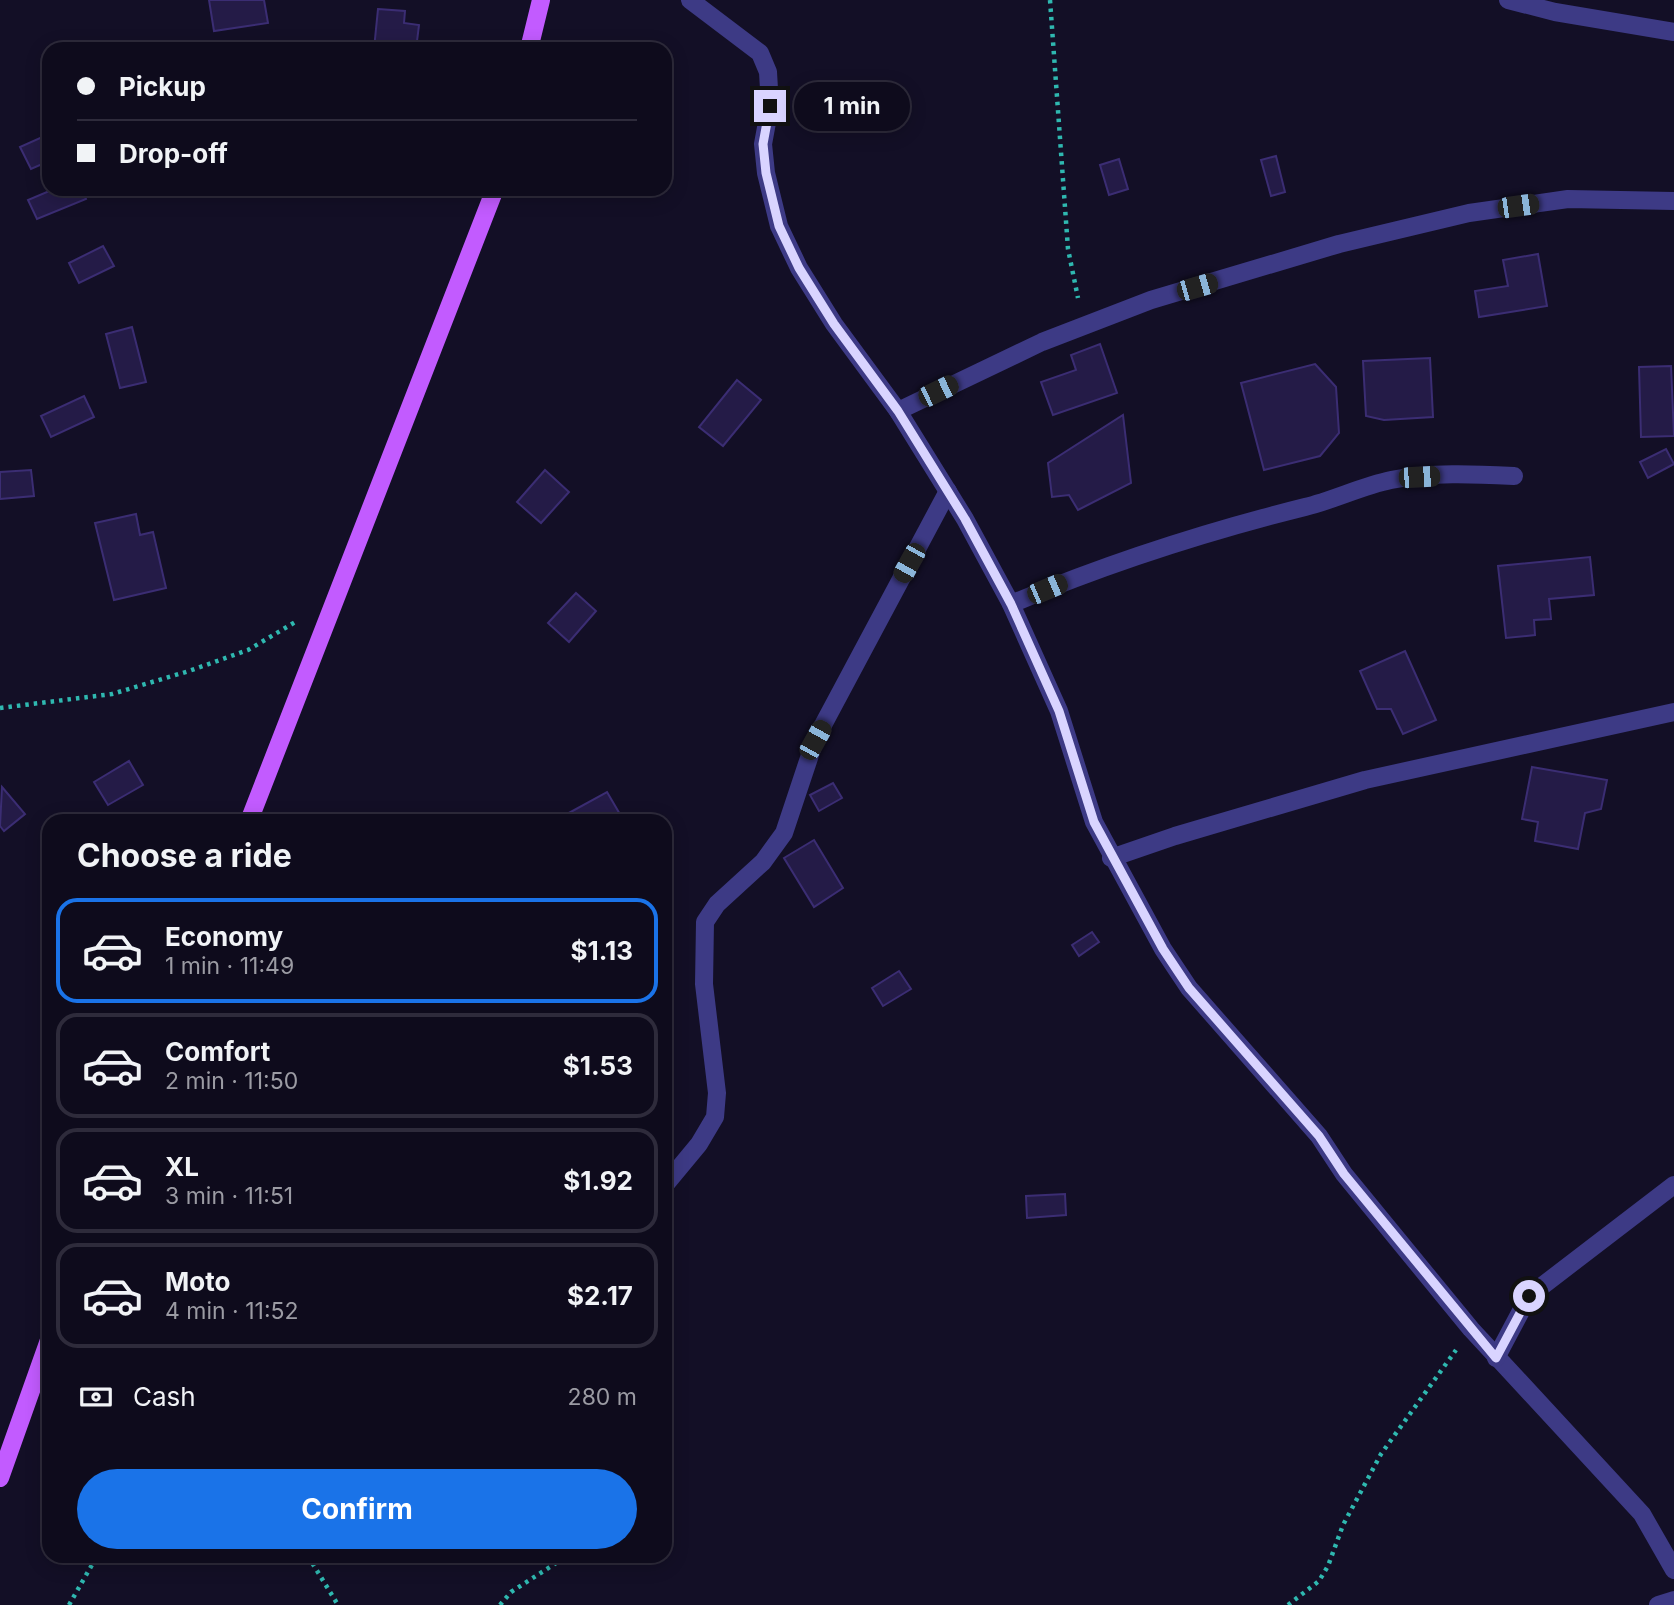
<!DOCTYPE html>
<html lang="en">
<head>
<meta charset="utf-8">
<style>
	:root { --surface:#0e0b1c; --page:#171425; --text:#f1f3f6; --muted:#9b9ba3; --line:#2e2b3b; --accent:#1a73e8 }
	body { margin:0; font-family:Inter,sans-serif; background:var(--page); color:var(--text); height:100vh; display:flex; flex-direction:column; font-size:26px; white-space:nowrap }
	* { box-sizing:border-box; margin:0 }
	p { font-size:23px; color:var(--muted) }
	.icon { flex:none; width:38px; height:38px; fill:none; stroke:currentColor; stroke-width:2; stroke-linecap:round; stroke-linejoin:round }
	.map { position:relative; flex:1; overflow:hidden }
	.side { position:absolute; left:42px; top:814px; width:630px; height:749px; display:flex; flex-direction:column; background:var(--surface); border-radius:21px; box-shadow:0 4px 18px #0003,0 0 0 2px var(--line) }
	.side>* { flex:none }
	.hud { position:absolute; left:42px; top:42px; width:630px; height:154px; border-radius:21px; box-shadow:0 4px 18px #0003,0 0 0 2px var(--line); display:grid; align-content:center; height:154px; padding:0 35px; background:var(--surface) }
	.end { position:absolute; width:32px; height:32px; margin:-16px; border:9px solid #d9d4ff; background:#111; box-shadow:0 0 0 4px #111 }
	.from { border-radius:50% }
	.bubble { position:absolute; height:49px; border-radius:24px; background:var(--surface); box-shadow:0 4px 18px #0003,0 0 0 2px var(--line); font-size:23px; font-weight:700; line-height:49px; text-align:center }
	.car { position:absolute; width:21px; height:42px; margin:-21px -10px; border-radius:9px; box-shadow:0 0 5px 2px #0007; background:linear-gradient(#222 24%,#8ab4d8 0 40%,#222 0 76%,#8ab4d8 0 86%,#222 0) }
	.hud b { display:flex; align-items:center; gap:24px; height:66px; font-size:26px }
	.hud b+b { border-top:2px solid var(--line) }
	.hud i { width:18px; height:18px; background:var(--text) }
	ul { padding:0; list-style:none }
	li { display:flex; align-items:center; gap:21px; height:105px; margin:0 14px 10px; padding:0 21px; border:4px solid var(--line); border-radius:21px }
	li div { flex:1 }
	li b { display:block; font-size:26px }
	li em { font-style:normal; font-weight:700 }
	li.current { border-color:var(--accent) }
	li>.icon { width:63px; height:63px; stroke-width:1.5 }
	h2 { padding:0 35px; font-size:32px; line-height:84px }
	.pay { display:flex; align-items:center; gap:18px; height:77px; padding:0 35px; font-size:26px }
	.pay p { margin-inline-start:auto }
	.button { display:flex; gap:14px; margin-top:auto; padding:14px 35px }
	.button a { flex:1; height:80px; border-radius:42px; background:var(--accent); color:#fff; font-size:28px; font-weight:700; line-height:80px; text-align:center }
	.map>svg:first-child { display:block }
</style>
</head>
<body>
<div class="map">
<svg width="1674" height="1605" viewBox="0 0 1674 1605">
	<rect width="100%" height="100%" fill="#130f26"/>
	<g fill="#241b47" stroke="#3b2d73" stroke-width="2">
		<polygon points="209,0 264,0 268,23 214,31"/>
		<polygon points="378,9 405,11 404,23 419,25 416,49 374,49"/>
		<polygon points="49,134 49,161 31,169 20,147"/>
		<polygon points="1276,156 1285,192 1271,196 1261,160"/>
		<polygon points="1119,159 1128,189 1109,195 1100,165"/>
		<polygon points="54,189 82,189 86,199 37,219 28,200"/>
		<polygon points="103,246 114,266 79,283 69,263"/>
		<polygon points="1538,254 1547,306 1479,317 1475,291 1508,286 1503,260"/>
		<polygon points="132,327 146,382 120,388 106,334"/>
		<polygon points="1100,344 1117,393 1053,415 1041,382 1076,370 1071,355"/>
		<polygon points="1430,358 1433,417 1384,420 1366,416 1363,361"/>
		<polygon points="1315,364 1336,387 1339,433 1320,456 1264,470 1241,383"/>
		<polygon points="1671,366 1674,436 1641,437 1639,367"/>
		<polygon points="737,380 761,400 723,446 699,427"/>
		<polygon points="84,396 94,417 51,437 41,416"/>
		<polygon points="1123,415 1131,483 1078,510 1069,495 1052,497 1048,463"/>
		<polygon points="1666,449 1674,464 1648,478 1640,462"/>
		<polygon points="31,470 34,496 0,499 0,472"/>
		<polygon points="545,470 569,492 541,523 517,502"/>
		<polygon points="136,514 140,535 153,532 166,588 114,600 95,523"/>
		<polygon points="1590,557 1594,595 1549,599 1551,619 1534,620 1535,635 1506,638 1498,566"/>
		<polygon points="576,593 596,611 569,642 548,623"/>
		<polygon points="1405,651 1436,720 1403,734 1391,709 1377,709 1360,671"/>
		<polygon points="129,761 143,785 108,805 94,782"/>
		<polygon points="1532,767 1607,780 1601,809 1585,813 1578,849 1535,841 1538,822 1522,819"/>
		<polygon points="833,783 842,798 819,811 810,795"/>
		<polygon points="2,787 25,814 4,831 0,826"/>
		<polygon points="607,792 621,816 613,821 571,821 567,814"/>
		<polygon points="814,840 843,888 814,907 784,858"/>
		<polygon points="1092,932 1099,942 1079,956 1072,945"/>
		<polygon points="899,971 911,989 883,1006 872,988"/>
		<polygon points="1065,1194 1066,1215 1027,1218 1026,1196"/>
	</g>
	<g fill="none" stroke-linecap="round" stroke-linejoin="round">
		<g stroke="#2fb8b0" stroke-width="4.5" stroke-dasharray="3.5 5" stroke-linecap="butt">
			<polyline points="1050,0 1068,249 1078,298"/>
			<polyline points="0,708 112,694 189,671 248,650 297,621"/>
			<polyline points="308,1556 338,1605"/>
			<polyline points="69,1605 97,1556"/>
			<polyline points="500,1605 511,1592 567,1556"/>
			<polyline points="1288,1605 1319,1581 1328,1566 1343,1525 1381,1454 1456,1350"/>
		</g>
		<g stroke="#3d3a85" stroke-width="18">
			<polyline points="690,0 760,53 768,72 770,106 763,144 766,173 779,226 799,268 834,324 898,411 965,519 1011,604 1059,711 1094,822 1163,949 1189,988 1319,1136 1344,1174 1471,1329 1642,1514 1674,1570"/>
			<polyline points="1508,0 1555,12 1674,32"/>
			<polyline points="898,411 1042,342 1151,300 1339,244 1469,213 1568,199 1674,201"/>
			<path d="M1011 604C1106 564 1205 532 1305 507 1334 500 1362 486 1391 480 1431 472 1474 474 1514 476"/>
			<polyline points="1111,858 1175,836 1365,780 1674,712"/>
			<polyline points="665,1185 699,1144 715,1117 717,1093 704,984 705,922 717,904 763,862 784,833 815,740 948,491"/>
			<polyline points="1496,1358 1529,1296 1674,1185"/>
			<polyline points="1658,1605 1674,1600"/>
		</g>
		<g stroke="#c25bff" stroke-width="18">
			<polyline points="529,49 541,0"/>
			<polyline points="249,821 495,189"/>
			<polyline points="0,1478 49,1340"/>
		</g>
	</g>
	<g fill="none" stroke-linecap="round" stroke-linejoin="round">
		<polyline stroke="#d9d4ff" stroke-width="9" points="770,106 763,144 766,173 779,226 799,268 834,324 898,411 965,519 1011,604 1059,711 1094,822 1163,949 1189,988 1319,1136 1344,1174 1496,1358 1529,1296"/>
	</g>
</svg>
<i class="end from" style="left:1529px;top:1296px"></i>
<i class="end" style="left:770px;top:106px"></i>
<div class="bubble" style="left:794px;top:82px;width:116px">1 min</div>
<i class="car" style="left:1518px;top:206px;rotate:82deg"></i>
<i class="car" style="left:1197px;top:287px;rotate:74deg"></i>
<i class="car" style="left:938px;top:391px;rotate:64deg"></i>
<i class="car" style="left:1419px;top:477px;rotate:87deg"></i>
<i class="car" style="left:909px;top:563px;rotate:209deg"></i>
<i class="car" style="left:1047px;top:589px;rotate:67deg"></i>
<i class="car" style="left:815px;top:740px;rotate:29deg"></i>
<div class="hud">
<b><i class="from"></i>Pickup</b>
<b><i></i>Drop-off</b>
</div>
<section class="side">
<h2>Choose a ride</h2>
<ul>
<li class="current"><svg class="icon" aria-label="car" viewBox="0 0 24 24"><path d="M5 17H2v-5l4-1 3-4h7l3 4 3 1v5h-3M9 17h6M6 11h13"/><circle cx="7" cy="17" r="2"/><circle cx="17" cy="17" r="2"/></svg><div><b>Economy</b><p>1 min · 11:49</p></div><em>$1.13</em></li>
<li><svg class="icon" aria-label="car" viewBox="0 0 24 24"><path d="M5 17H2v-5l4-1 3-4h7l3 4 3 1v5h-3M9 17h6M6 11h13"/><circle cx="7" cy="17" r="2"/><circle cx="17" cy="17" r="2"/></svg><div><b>Comfort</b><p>2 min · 11:50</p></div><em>$1.53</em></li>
<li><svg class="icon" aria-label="car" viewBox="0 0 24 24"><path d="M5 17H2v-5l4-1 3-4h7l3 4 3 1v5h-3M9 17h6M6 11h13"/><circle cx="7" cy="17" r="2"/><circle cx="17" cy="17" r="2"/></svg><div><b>XL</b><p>3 min · 11:51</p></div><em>$1.92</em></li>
<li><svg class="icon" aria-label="car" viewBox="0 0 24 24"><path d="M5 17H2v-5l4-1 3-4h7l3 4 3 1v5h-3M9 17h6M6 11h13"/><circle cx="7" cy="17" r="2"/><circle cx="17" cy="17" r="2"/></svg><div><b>Moto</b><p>4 min · 11:52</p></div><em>$2.17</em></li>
</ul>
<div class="pay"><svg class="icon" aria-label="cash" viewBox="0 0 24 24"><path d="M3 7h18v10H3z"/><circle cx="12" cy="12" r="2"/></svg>Cash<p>280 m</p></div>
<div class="button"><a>Confirm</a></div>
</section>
</div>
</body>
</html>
